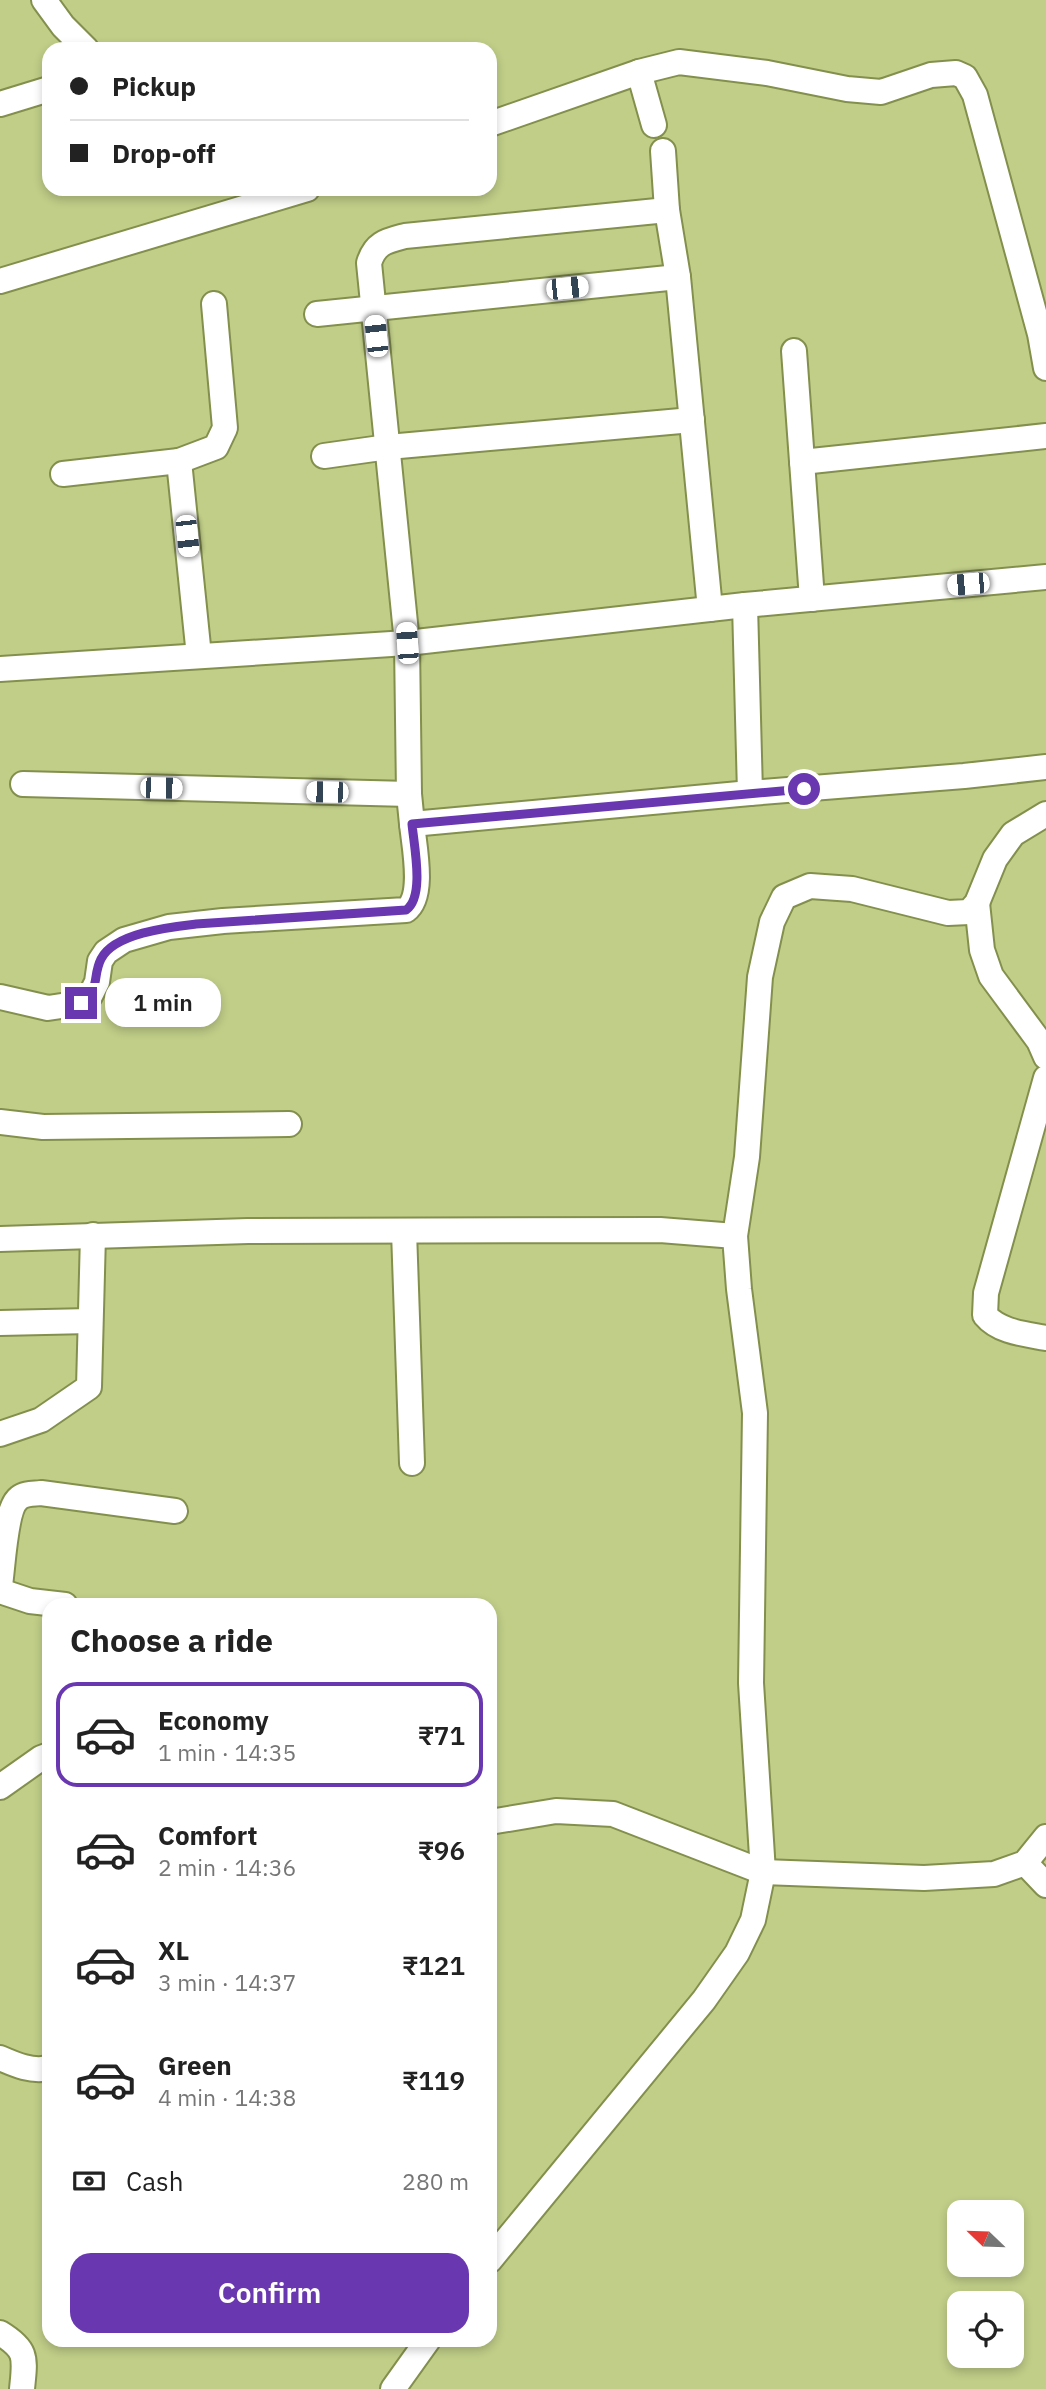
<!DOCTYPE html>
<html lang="en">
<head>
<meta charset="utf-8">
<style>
	:root { --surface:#fff; --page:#f2f2f2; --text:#222; --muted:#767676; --line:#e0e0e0; --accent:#6938b0 }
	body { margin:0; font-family:"IBM Plex Sans",sans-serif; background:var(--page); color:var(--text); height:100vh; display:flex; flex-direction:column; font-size:26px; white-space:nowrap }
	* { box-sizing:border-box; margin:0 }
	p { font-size:23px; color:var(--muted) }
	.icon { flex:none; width:38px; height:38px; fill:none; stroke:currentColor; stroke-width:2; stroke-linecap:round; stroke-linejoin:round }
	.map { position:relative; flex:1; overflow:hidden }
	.side { position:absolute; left:42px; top:1598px; width:455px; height:749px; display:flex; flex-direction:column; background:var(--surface); border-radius:21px; box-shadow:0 4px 10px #0003 }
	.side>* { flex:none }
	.guide { position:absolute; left:42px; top:42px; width:455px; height:154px; border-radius:21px; box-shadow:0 4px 10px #0003; display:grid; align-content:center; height:154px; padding:0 28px; background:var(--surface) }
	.needle { width:46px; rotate:293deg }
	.controls { position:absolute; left:947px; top:2200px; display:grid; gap:14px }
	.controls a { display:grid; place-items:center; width:77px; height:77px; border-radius:14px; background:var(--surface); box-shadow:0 4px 10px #0003; font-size:35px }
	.end { position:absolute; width:32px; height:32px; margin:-16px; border:9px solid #6938b0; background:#fff; box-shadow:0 0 0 4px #fff }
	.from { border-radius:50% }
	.bubble { position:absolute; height:49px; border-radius:21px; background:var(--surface); box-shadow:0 4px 10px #0003; font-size:23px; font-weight:600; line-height:49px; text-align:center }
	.car { position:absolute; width:21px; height:42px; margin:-21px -10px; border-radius:9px; box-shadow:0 0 5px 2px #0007; background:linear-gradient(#fff 24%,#345 0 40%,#fff 0 76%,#345 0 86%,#fff 0) }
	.guide b { display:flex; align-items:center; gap:24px; height:66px; font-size:26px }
	.guide b+b { border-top:2px solid var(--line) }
	.guide i { width:18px; height:18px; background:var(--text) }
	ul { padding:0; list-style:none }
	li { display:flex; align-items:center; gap:21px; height:105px; margin:0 14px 10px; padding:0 14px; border:4px solid transparent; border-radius:21px }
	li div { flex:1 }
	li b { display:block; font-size:26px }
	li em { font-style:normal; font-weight:600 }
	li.selected { border-color:var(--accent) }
	li>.icon { width:63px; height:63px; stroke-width:1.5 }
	h2 { padding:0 28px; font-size:32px; line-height:84px }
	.pay { display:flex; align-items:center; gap:18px; height:77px; padding:0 28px; font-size:26px }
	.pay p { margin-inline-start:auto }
	.cta { display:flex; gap:14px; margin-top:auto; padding:14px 28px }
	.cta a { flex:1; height:80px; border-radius:21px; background:var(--accent); color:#fff; font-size:28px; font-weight:600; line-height:80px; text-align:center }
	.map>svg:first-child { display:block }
</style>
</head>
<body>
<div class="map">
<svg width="1046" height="2389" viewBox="0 0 1046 2389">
	<rect width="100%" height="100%" fill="#c0ce88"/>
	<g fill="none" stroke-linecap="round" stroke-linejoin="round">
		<defs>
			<g id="minor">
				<polyline points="44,0 63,26 86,49"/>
				<polyline points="639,72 654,125"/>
				<polyline points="0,104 49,89"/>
				<polyline points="490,124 639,72 679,62 767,73 847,89 881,92 931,75 956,73 965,77 975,95 1040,334 1046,368"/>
				<polyline points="663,151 667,210 678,277 710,609"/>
				<path d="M667 210 405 236C386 241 375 243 369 263L407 643 409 794 412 824 750 793 964 776 1046 767"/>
				<polyline points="0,281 307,189"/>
				<polyline points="317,314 678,277"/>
				<polyline points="794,351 812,599"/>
				<polyline points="324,456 388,447 692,420"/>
				<polyline points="179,461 199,656"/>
				<polyline points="802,462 1046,436"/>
				<polyline points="63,474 179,461 216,447 225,428 214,304"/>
				<polyline points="745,605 750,793"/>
				<polyline points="0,669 407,643 745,605 1046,577"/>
				<polyline points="23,784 409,794"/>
				<polyline points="977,903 982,950 991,976 1039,1041 1046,1057"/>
				<path d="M0 997 48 1008 81 1003 90 996 97 982 100 961 106 952 124 940 169 927 223 921 406 910C425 896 414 846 412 824"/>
				<path d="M1046 1078 986 1293 985 1315C999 1332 1025 1334 1046 1338"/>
				<polyline points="0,1122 43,1127 289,1124"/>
				<polyline points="404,1231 412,1463"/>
				<polyline points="735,1236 747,1157 760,977 772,922 784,897 810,886 852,889 948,913 969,912 977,903 995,859 1013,834 1046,814"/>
				<polyline points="0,1239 248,1231 660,1230 735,1236 739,1289 755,1413 751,1683 763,1872 753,1920 737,1953 704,2000 490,2260"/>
				<polyline points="0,1323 90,1321"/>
				<polyline points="0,1434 41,1420 89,1387 93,1235"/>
				<path d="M0 1585C3 1567 5 1508 19 1498 25 1493 34 1494 41 1493L175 1511"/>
				<polyline points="0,1591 30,1601 65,1605"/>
				<polyline points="0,1787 41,1758 49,1755"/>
				<polyline points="490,1822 556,1811 613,1814 763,1872 924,1878 994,1874 1025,1863 1046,1837"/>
				<polyline points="1025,1863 1046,1885"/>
				<path d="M0 2058C16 2065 32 2072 49 2068"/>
				<path d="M0 2333C28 2350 25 2358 22 2389"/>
				<polyline points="393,2389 428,2340"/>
			</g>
		</defs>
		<use href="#minor" stroke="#838f4c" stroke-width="28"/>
		<use href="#minor" stroke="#fff" stroke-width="24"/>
	</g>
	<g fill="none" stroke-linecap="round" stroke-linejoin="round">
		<path stroke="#6938b0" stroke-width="9" d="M81 1003C101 988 92 977 101 959 114 933 170 927 196 924L406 910C425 897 414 846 412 824L804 789"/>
	</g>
</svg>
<div class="controls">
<a><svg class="needle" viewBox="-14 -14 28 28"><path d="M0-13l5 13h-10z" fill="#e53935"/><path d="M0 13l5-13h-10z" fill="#767676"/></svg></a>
<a><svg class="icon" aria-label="locate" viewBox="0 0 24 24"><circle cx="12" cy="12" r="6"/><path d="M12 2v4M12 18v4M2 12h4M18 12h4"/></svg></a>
</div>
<i class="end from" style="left:804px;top:789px"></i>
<i class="end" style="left:81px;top:1003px"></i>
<div class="bubble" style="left:105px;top:978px;width:116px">1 min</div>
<i class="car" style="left:567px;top:288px;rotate:84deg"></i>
<i class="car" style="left:376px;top:336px;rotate:354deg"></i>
<i class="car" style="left:187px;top:536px;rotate:174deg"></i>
<i class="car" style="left:968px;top:584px;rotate:265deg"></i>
<i class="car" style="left:407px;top:643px;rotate:356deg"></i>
<i class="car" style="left:161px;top:788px;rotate:91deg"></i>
<i class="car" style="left:327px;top:792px;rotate:271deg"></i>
<div class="guide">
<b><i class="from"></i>Pickup</b>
<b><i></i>Drop-off</b>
</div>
<section class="side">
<h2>Choose a ride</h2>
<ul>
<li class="selected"><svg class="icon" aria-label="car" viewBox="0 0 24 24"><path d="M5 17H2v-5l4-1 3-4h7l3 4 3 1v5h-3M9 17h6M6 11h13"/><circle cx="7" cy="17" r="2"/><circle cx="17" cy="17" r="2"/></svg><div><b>Economy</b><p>1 min · 14:35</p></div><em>₹71</em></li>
<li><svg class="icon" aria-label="car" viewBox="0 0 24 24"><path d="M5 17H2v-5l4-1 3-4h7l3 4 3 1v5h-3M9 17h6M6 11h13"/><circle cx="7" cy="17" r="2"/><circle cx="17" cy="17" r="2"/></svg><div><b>Comfort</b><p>2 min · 14:36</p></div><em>₹96</em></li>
<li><svg class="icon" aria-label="car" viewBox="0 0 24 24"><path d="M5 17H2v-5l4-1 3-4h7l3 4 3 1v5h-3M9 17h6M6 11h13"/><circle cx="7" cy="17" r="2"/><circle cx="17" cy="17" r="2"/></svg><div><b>XL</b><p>3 min · 14:37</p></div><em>₹121</em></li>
<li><svg class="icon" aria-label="car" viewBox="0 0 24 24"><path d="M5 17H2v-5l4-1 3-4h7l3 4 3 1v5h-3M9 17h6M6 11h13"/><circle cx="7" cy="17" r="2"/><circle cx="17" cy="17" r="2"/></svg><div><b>Green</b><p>4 min · 14:38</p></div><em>₹119</em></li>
</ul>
<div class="pay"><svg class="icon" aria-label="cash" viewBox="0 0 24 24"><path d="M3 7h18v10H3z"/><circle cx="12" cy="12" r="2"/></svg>Cash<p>280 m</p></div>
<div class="cta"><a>Confirm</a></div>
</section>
</div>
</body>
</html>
